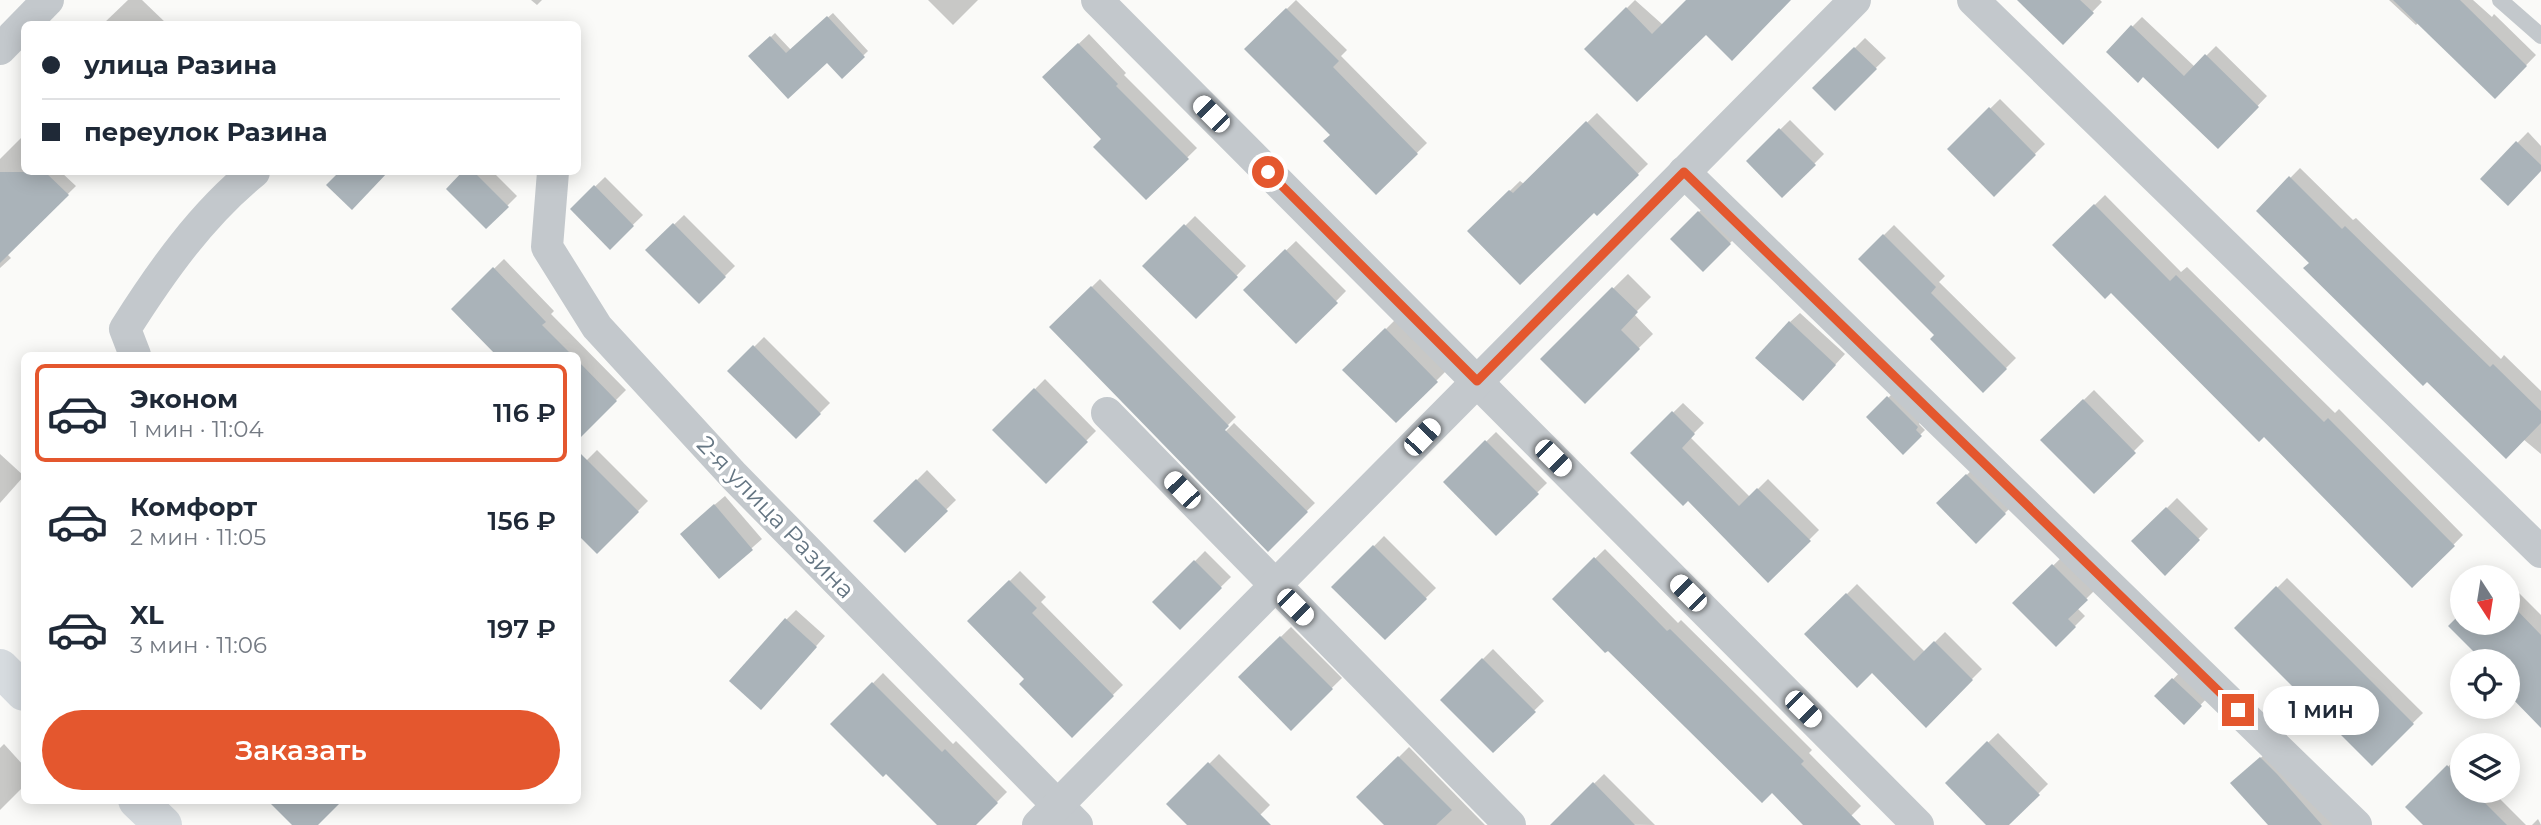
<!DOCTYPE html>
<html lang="ru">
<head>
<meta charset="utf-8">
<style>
	:root { --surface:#fff; --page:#f2f2f3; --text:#1f2937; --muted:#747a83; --line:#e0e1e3; --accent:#e4572e }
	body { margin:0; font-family:Montserrat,sans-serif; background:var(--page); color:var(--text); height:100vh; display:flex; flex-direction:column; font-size:26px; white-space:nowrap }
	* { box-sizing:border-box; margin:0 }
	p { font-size:23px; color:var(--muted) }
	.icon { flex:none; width:38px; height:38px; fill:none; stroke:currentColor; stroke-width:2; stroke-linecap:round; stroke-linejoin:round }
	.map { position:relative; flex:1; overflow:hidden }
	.panel { position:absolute; left:21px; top:352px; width:560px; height:452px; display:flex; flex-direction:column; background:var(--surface); border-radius:10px; box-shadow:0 4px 18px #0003 }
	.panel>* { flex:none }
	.hud { position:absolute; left:21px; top:21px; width:560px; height:154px; border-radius:10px; box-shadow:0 4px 18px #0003; display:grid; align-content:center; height:154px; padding:0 21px; background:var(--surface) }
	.needle { width:46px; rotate:168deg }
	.tools { position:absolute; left:2450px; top:565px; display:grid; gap:14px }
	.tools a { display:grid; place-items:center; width:70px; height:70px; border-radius:50%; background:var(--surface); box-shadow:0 4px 18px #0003; font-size:35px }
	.end { position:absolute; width:32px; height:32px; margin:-16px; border:9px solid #e4572e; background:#fff; box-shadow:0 0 0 4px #fff }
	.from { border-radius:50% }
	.bubble { position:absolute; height:49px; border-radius:24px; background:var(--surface); box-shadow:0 4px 18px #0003; font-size:23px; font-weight:600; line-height:49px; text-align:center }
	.car { position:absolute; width:21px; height:42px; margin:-21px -10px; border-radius:9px; box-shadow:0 0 5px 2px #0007; background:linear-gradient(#fff 24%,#345 0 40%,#fff 0 76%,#345 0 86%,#fff 0) }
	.hud b { display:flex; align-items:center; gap:24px; height:66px; font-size:26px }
	.hud b+b { border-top:2px solid var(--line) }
	.hud i { width:18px; height:18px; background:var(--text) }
	ul { padding:12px 0 0; list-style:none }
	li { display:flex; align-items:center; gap:21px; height:98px; margin:0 14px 10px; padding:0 7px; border:4px solid transparent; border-radius:10px }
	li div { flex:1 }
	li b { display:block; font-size:26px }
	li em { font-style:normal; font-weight:600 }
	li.selected { border-color:var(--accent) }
	li>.icon { width:63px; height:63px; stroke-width:1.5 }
	.cta { display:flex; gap:14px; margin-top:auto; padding:14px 21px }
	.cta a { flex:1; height:80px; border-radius:42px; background:var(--accent); color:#fff; font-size:28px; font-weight:600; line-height:80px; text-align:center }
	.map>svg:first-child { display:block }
</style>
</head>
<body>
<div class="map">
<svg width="2541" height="825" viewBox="0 0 2541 825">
	<rect width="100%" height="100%" fill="#fafaf8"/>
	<g fill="#0003">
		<polygon points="128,0 142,0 167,24 103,24"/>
		<polygon points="531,0 542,0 537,5"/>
		<polygon points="928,0 978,0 953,25"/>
		<polygon points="1296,0 1347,50 1341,56 1427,143 1376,193 1332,135 1246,49"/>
		<polygon points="1635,0 1663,25 1688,0 1790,0 1706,33 1586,49"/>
		<polygon points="2043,0 2100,0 2102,2 2063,42"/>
		<polygon points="2389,0 2473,0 2492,17 2494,14 2536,55 2495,97 2418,23 2416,25"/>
		<polygon points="833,13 868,51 842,76 827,60 751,56 775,33 791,50"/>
		<polygon points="2142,17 2195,67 2216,46 2267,96 2218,147 2143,75 2108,51"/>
		<polygon points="1089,34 1126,73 1124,75 1197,148 1146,198 1104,139 1044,77"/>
		<polygon points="1865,38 1886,58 1835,108 1815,88"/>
		<polygon points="2000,99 2045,144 1994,194 1949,149"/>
		<polygon points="1597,113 1648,164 1597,214 1594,210 1469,231 1520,181 1524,184"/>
		<polygon points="1790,120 1824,154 1782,196 1748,161"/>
		<polygon points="2528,132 2541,146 2541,169 2482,179"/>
		<polygon points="24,135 24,172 61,172 76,186 7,254 11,258 0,268 0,159"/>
		<polygon points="2300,168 2353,220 2356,218 2501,359 2504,355 2541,391 2541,454 2312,263 2258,211"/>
		<polygon points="464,172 493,172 517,196 486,227 449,189"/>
		<polygon points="605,177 643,215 610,247 572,209"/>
		<polygon points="2105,195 2181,272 2187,267 2335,413 2339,409 2463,535 2413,586 2264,434 2111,291 2054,245"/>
		<polygon points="1709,202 1740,233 1703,270 1672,239"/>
		<polygon points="684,215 735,266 699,302 648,250"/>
		<polygon points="1195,216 1246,266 1196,317 1145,266"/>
		<polygon points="1894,225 1945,276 1939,282 2016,358 1983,391 1936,335 1860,259"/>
		<polygon points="1296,241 1346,291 1296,342 1245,290"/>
		<polygon points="504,259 554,311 551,314 626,390 578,438 578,355 499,355 453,309"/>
		<polygon points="1628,274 1651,297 1634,314 1653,334 1585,401 1542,359"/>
		<polygon points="1100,279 1236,417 1218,435 1220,437 1234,423 1315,503 1268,549 1051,327"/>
		<polygon points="1800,313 1845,354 1813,389 1790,322"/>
		<polygon points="1396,319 1446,371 1396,421 1345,370"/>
		<polygon points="764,337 830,403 796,437 730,371"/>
		<polygon points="1045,379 1096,431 1046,481 995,430"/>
		<polygon points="2094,390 2144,441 2094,491 2043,440"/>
		<polygon points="1893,393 1921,421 1919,424 1925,430 1903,452 1869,417"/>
		<polygon points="1683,403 1704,423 1690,437 1750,497 1768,479 1819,530 1768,581 1688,499 1632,453"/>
		<polygon points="1496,432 1547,483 1496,533 1445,482"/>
		<polygon points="597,450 648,501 597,552 578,532 578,469"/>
		<polygon points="0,454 24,476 0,503"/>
		<polygon points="1977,465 2015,503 1976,542 1938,503"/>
		<polygon points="927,470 956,500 905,550 876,521"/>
		<polygon points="725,496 762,539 719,577 692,524"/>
		<polygon points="2177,498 2208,529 2165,573 2134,541"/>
		<polygon points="1384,536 1436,588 1385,638 1334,587"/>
		<polygon points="1605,549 1678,623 1681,620 1760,698 1812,750 1809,753 1861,806 1842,825 1805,825 1772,790 1554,599"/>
		<polygon points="1205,551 1231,577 1180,627 1155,602"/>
		<polygon points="2063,556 2096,589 2077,608 2085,616 2056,645 2015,603"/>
		<polygon points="1020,571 1046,597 1041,602 1123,685 1072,735 1026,679 969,621"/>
		<polygon points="2287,578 2423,713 2372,763 2237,628"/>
		<polygon points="2508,582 2541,615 2541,725 2519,694 2508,683 2508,662 2451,626 2462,614 2462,623 2508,623"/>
		<polygon points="1857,584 1925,652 1945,632 1982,669 1926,725 1872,671 1807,634"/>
		<polygon points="796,610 825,636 771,697 786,620"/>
		<polygon points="1291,627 1342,678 1291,728 1240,677"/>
		<polygon points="1493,649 1544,701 1493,751 1442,700"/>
		<polygon points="2183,669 2210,695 2184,722 2157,696"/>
		<polygon points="883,673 953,744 956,741 1007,792 974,825 939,825 886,772 833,724"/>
		<polygon points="1998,733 2048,784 2007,825 1989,825 1947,783"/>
		<polygon points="4,744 24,766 24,786 0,810 0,748"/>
		<polygon points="1409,747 1485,825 1386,825 1359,797"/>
		<polygon points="2271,749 2349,825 2270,825 2243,773"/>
		<polygon points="1219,754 1270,805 1258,817 1266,825 1190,825 1169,804"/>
		<polygon points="2458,757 2462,761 2462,791 2492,791 2526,825 2426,825 2407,807"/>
		<polygon points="1604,774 1655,825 1553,824"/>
		<polygon points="2538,819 2541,825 2532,825"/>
	</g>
	<g fill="#aab3b9">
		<polygon points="1686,0 1791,0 1732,61 1706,35 1637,102 1584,49 1626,7 1652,34"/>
		<polygon points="2017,0 2080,0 2094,13 2063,45"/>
		<polygon points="2393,0 2460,0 2527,66 2495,99"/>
		<polygon points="1286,8 1339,61 1333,67 1418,154 1376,195 1323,141 1330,135 1244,49"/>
		<polygon points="827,16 865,57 842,79 827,63 788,99 748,56 770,36 786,53"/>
		<polygon points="2131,25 2184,76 2205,54 2259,107 2218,149 2143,77 2138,83 2106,52"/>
		<polygon points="1078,43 1118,84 1116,86 1189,159 1146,200 1093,147 1101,139 1042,77"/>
		<polygon points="1854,47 1877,69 1835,111 1812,88"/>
		<polygon points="1989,107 2036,155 1994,197 1947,149"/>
		<polygon points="1586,121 1639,175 1597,216 1594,213 1520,285 1467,231 1509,190 1513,193"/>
		<polygon points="1779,128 1816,165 1782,198 1746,161"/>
		<polygon points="2516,141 2541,165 2541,171 2508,206 2480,179"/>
		<polygon points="0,172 45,172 69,195 0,263"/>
		<polygon points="339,172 388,172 352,210 326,185"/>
		<polygon points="462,172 474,172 509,207 486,229 446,189"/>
		<polygon points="2289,176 2342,229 2345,226 2490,367 2493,364 2541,411 2541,423 2506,459 2427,382 2423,386 2303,268 2309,263 2256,211"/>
		<polygon points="594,185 634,226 610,250 570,209"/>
		<polygon points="2094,204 2170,281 2176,275 2324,422 2328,418 2455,546 2412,588 2264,437 2259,442 2111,293 2105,299 2052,245"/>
		<polygon points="1698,211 1731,244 1703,272 1670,239"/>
		<polygon points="673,223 726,277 699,304 645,250"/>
		<polygon points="1184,224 1238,277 1196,319 1142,266"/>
		<polygon points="1883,234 1936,287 1931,293 2007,369 1983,393 1930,339 1934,335 1858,259"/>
		<polygon points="1285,249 1338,303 1296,344 1243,290"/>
		<polygon points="493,267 546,322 542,325 572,355 496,355 451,309"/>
		<polygon points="1091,286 1229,426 1225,430 1308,512 1268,552 1049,327"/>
		<polygon points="1612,287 1638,312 1621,330 1640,349 1585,404 1540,359"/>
		<polygon points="1789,321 1836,365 1803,401 1755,358"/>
		<polygon points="1385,328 1438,382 1396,423 1342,370"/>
		<polygon points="753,345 821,414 796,439 727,371"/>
		<polygon points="578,361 617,401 578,440"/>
		<polygon points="1034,388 1088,442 1046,484 992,430"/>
		<polygon points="1887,396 1918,427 1916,430 1922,436 1903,455 1866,417"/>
		<polygon points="2083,399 2136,453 2094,494 2040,440"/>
		<polygon points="1672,411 1695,434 1682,448 1739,506 1757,488 1811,541 1768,583 1688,501 1683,506 1630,453"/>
		<polygon points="1485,440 1539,494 1496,536 1443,482"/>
		<polygon points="578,451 639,512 597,554 578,535"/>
		<polygon points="1966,474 2006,514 1976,544 1936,503"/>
		<polygon points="916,479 948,511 905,553 873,521"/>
		<polygon points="714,504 753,550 719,579 680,534"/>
		<polygon points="2166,507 2200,540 2165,576 2131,541"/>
		<polygon points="1373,545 1427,599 1385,640 1331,587"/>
		<polygon points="1594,557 1667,631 1670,629 1750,708 1804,761 1801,764 1861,825 1803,825 1772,793 1762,803 1608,651 1605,653 1552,599"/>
		<polygon points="1194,560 1222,588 1180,630 1152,602"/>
		<polygon points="2052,564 2088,600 2068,619 2076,627 2056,647 2012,603"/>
		<polygon points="1009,580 1037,608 1032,613 1114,696 1072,738 1019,684 1024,679 967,621"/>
		<polygon points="2276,586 2414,724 2372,766 2234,628"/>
		<polygon points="1846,593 1914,661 1934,641 1973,680 1926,728 1872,673 1857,688 1804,634"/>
		<polygon points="2508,601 2541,635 2541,728 2508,694 2508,662 2484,662 2448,626 2462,612 2462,623 2508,623"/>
		<polygon points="785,618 817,647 761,710 729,681"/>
		<polygon points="1280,636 1333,689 1291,731 1238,677"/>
		<polygon points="1482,658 1536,712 1493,753 1440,700"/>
		<polygon points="2172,678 2202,706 2184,725 2154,696"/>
		<polygon points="872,682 942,752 945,749 998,803 976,825 937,825 886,774 883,777 830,724"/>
		<polygon points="1987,741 2040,795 2009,825 1986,825 1945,783"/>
		<polygon points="1398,756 1452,810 1436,825 1384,825 1356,797"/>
		<polygon points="2260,757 2277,774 2322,825 2268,825 2230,783"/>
		<polygon points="1208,762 1271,825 1187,825 1166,804"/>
		<polygon points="2447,765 2462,781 2462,791 2473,791 2507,825 2423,825 2405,807"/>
		<polygon points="1593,782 1635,825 1550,825"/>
		<polygon points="267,800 343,800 318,825 292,825"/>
	</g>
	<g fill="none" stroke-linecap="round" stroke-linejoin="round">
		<polyline stroke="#c3c8cc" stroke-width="16" points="2500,0 2541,36"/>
		<g stroke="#c3c8cc" stroke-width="32">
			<polyline points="1097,0 1918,825"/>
			<polyline points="1973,0 2541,552"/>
			<polyline points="0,49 48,0"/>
			<polyline points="553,172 547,247 597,327 734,476 1077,825"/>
			<polyline points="1684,172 2356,825"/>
			<path d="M135 355 125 329C161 272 202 214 254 172"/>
			<polyline points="1107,413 1510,825"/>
			<polyline points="1038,825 1855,0"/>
		</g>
		<g stroke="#d6dbdf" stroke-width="38">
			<polyline points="0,668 24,692"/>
			<polyline points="137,800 163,825"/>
		</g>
	</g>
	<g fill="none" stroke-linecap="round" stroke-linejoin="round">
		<polyline stroke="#e4572e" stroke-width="9" points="1268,172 1477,381 1684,172 2238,710"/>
	</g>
	<g text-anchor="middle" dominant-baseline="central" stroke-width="7" stroke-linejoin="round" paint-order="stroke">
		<g font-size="24" fill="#657683" stroke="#fff">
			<text transform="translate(776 517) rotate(46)">2-я улица Разина</text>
		</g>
	</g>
</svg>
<div class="tools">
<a><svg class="needle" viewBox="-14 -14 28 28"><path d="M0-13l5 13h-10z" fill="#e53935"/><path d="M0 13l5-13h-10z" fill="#747a83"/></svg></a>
<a><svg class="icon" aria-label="locate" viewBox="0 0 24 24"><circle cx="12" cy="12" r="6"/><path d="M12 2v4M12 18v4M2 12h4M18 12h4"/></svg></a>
<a><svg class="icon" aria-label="layers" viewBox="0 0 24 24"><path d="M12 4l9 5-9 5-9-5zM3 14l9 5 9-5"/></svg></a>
</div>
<i class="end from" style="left:1268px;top:172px"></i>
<i class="end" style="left:2238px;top:710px"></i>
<div class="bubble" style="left:2263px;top:686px;width:116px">1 мин</div>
<i class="car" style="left:1211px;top:114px;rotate:315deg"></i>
<i class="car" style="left:1422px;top:437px;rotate:44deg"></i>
<i class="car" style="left:1553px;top:458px;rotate:135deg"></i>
<i class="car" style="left:1182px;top:490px;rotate:316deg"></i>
<i class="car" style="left:1688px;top:593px;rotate:315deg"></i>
<i class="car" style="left:1295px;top:607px;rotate:135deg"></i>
<i class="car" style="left:1803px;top:709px;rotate:135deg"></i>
<div class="hud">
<b><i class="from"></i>улица Разина</b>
<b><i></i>переулок Разина</b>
</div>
<section class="panel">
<ul>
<li class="selected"><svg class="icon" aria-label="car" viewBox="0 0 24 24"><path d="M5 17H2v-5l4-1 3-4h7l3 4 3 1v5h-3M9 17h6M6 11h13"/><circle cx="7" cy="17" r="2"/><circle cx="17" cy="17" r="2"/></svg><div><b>Эконом</b><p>1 мин · 11:04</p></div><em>116 ₽</em></li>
<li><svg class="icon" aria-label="car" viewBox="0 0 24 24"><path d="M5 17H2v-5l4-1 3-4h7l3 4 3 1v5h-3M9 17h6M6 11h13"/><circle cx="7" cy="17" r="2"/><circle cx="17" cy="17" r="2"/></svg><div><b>Комфорт</b><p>2 мин · 11:05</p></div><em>156 ₽</em></li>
<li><svg class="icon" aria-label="car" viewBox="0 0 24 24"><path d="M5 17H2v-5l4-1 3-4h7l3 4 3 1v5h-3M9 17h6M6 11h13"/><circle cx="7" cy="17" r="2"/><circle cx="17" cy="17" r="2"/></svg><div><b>XL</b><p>3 мин · 11:06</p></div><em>197 ₽</em></li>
</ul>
<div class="cta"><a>Заказать</a></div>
</section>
</div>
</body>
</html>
